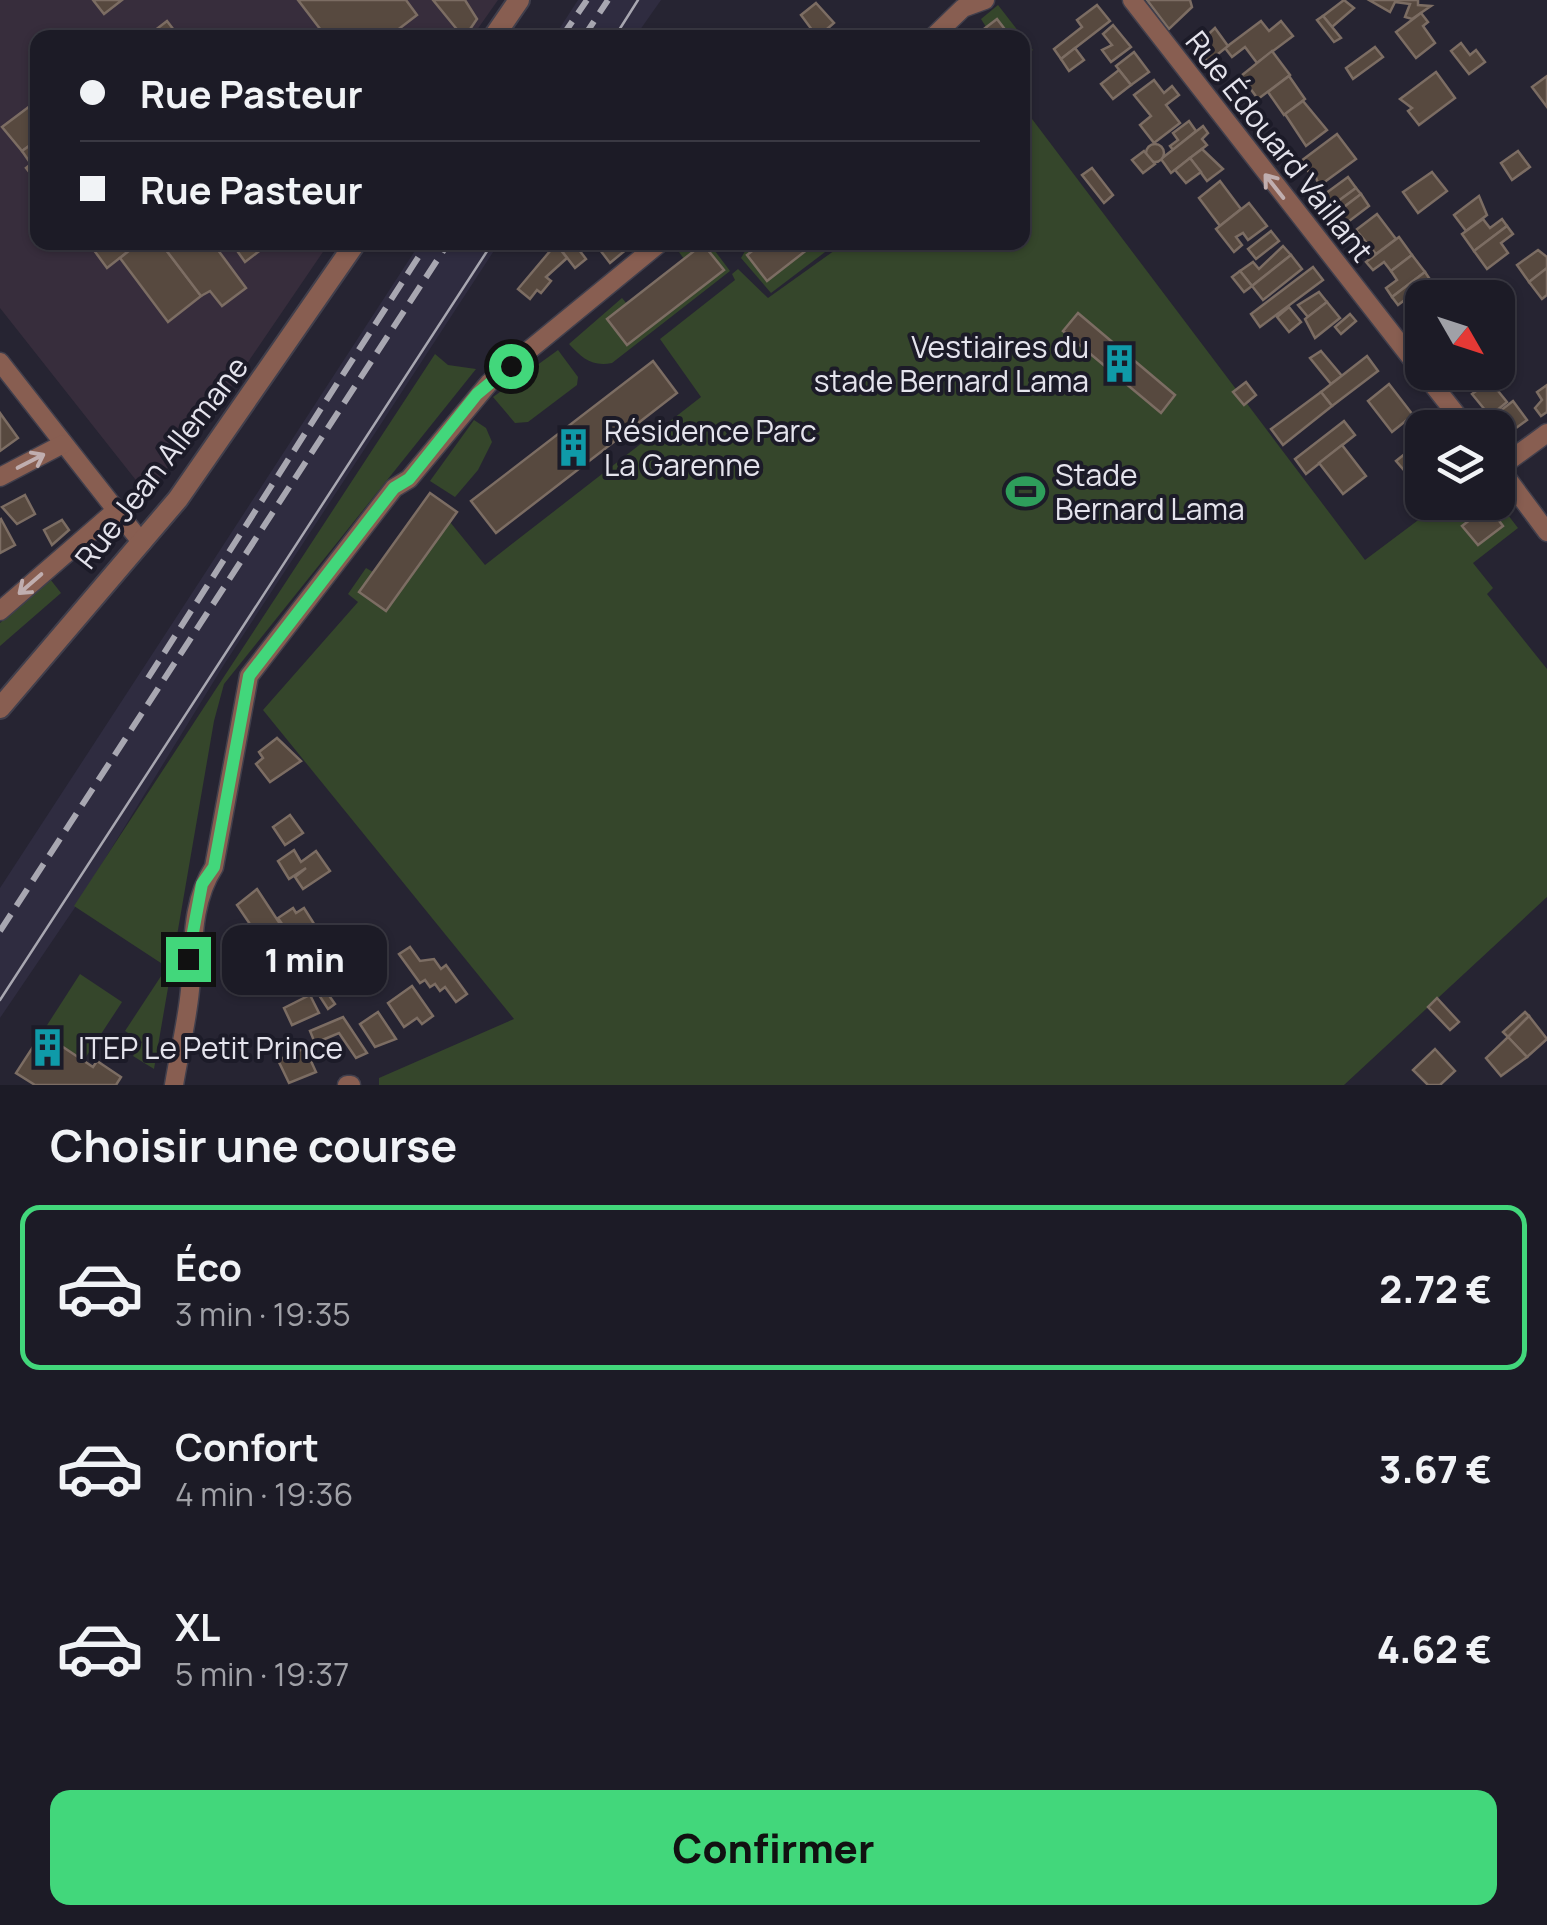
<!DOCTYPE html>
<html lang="fr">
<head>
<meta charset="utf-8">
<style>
	:root { --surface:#1c1b26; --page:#292832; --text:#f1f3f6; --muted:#a0a1a7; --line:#3a3943; --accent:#42d77b }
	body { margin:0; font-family:Manrope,sans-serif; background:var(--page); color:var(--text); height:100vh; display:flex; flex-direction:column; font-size:38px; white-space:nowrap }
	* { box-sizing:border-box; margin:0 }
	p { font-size:32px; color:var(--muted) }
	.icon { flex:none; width:55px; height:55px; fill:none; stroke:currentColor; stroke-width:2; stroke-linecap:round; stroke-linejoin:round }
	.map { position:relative; height:1085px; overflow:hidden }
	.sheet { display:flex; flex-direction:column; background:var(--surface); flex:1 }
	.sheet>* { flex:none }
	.top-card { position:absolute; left:30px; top:30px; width:1000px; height:220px; border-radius:20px; box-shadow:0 2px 8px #0004,0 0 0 2px var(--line); display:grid; align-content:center; height:220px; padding:0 50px; background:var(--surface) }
	.needle { width:65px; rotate:129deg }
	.fabs { position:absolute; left:1405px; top:280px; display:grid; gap:20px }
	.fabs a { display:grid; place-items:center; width:110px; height:110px; border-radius:20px; background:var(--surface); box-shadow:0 2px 8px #0004,0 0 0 2px var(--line); font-size:50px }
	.end { position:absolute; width:45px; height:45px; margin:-22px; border:12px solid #42d77b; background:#111; box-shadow:0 0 0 5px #111 }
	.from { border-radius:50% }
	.bubble { position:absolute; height:70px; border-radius:20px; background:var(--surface); box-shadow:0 2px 8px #0004,0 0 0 2px var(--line); font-size:32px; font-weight:800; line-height:70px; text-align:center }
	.top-card b { display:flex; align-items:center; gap:35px; height:95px; font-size:38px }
	.top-card b+b { border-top:2px solid var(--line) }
	.top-card i { width:25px; height:25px; background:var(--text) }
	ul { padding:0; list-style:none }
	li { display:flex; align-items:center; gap:30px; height:165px; margin:0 20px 15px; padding:0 30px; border:5px solid transparent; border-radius:20px }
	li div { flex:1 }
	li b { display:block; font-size:38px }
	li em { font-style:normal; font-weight:800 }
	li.selected { border-color:var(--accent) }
	li>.icon { width:90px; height:90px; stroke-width:1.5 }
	h2 { padding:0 50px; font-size:45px; line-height:120px }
	.action { display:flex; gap:20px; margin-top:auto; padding:20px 50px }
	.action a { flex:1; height:115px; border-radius:20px; background:var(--accent); color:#111; font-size:40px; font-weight:800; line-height:115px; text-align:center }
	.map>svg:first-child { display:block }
</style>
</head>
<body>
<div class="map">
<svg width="1547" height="1085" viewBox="0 0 1547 1085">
	<rect width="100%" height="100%" fill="#262432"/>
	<g fill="#2f2c40">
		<polygon points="578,0 661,0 635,37 554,37"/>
		<polygon points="420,243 499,243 225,663 78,903 0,1018 0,888"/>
	</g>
	<polygon fill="#372d3c" points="0,0 498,0 472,37 38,38 38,242 329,243 229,390 152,488 142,487 135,479 0,308"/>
	<g fill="#35462b">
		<polygon points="998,5 1033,50 1023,58 1022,38 999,37 1006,31 997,19 986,27 981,19"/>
		<polygon points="1023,107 1365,560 1441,503 1498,502 1518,528 1473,563 1493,588 1487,594 1547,669 1547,897 1344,1085 379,1085 379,1078 514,1019 263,710 358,602 348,594 366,568 373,572 360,592 386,611 450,522 485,565 701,397 660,339 735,280 732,274 738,269 768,298 845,243 1022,242"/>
		<path d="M692 243H709L730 271 612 363C592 367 582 358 569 344L622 298 627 304 607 319 628 345 723 271 703 244 684 259 679 252Z"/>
		<polygon points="750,243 761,244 767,281 817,243 837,243 771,293 741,258"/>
		<polygon points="558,350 578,377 577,385 528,422 515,423 493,397"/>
		<polygon points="435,354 448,365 476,369 224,684 214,721 154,1069 133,1056 142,1042 125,1031 167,967 74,906"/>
		<polygon points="474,420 486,428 492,442 478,470 455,497 430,481"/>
		<polygon points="50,579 61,593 0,646 0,623"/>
		<polygon points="80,974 122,1002 84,1060 42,1033"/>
	</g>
	<g fill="#57493f" stroke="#7c6d63" stroke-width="2.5">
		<polygon points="93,0 122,0 104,14"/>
		<polygon points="298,0 406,0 417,15 387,38 327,38"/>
		<polygon points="433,0 465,0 477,19 464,38"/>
		<polygon points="1147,0 1190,0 1192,7 1169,29"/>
		<polygon points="1344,0 1354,8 1332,27 1323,16"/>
		<polygon points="1369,0 1418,0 1418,5 1431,6 1412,19 1405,17 1410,4 1395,2 1390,12"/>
		<polygon points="816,3 834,23 827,29 834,38 818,38 801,15"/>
		<polygon points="1097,5 1110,21 1061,59 1054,49 1082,27 1077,20"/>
		<polygon points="1421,13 1428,22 1423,26 1435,43 1416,58 1396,32"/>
		<polygon points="1323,16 1341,38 1334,42 1317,20"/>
		<polygon points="997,19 1007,32 999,38 972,38"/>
		<polygon points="167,21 180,38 145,38"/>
		<polygon points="1261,21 1269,31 1281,21 1293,36 1257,63 1245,47 1232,57 1225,48"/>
		<polygon points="1113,25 1131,47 1111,62 1102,50 1112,45 1103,34"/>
		<polygon points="1215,28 1228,46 1208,62 1196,46"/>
		<polygon points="1461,43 1470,55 1476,50 1485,62 1469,74 1451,51"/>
		<polygon points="1375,47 1383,57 1353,79 1346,68"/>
		<polygon points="1075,48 1084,60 1069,71 1061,59"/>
		<polygon points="1272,51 1290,75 1258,99 1241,76"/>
		<polygon points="1134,52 1149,72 1131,85 1116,66"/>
		<polygon points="1119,70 1131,85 1113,99 1101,84"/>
		<polygon points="1436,72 1455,98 1419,125 1408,111 1412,108 1400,99"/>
		<polygon points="1289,76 1305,99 1284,115 1268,92"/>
		<polygon points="1547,76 1547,107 1532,87"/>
		<polygon points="1154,80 1164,93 1172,86 1179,95 1166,105 1180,123 1154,143 1140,125 1151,116 1134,95"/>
		<polygon points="38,100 38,150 32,144 22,151 2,127"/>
		<polygon points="1303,101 1327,130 1306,146 1285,114"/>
		<polygon points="1189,121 1196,131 1173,150 1170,146 1178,140 1173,133"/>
		<polygon points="1203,126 1208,133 1202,139 1207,145 1171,173 1161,159"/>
		<polygon points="1337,134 1356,159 1319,186 1314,172 1311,175 1301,161"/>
		<polygon points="32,144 38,150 38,183 26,168 31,164 22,151"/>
		<circle cx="1155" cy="153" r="9"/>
		<polygon points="1202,149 1223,169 1207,181 1190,158"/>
		<polygon points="1144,151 1155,164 1143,173 1132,160"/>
		<polygon points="1518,151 1530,167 1512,180 1501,163"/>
		<polygon points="1190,158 1201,172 1186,183 1175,170"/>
		<polygon points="1092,168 1113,195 1104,203 1082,175"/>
		<polygon points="1432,172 1447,191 1418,213 1403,192"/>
		<polygon points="1348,177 1356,188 1326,210 1318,199"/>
		<polygon points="1220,181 1241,209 1220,226 1199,198"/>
		<polygon points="1356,188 1361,194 1331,217 1326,210"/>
		<polygon points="1361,194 1369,206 1340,228 1331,217"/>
		<polygon points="1479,196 1487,215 1466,231 1454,215"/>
		<polygon points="1249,203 1267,226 1248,240 1243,233 1236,237 1242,245 1234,252 1216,229"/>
		<polygon points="1377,214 1396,239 1376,254 1356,230"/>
		<polygon points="1483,219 1490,228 1502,219 1507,226 1474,251 1462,234"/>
		<polygon points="1507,226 1513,234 1501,243 1508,253 1487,269 1474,251"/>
		<polygon points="1271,231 1279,241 1256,259 1248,249"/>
		<polygon points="1399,237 1412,255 1391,271 1384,262 1373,270 1366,262"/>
		<polygon points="88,242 140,242 107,268"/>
		<polygon points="140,242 160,242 201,296 168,322 120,258"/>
		<polygon points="160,242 212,242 246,288 222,306 210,291 201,296"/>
		<polygon points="231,242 271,242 245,262"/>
		<polygon points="561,242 573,242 586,259 575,268 558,246"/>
		<polygon points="594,242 623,242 628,248 610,263"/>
		<polygon points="764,242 817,242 767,281 747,255"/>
		<polygon points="556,244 567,258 546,277 551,281 541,293 537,290 530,299 518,289"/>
		<polygon points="703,244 724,270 627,345 607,319"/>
		<polygon points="1283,246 1291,255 1252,286 1240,271 1253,262 1259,269"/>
		<polygon points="1538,250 1547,257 1547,268 1529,282 1517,265"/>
		<polygon points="1291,255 1302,269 1263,300 1252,286"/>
		<polygon points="1412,255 1425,272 1392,297 1386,288 1397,280 1391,271"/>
		<polygon points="1313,267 1323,280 1260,327 1251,314"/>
		<polygon points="1547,268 1547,295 1542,299 1529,282"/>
		<polygon points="1240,271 1252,286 1244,292 1232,277"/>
		<polygon points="1425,272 1437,290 1416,305 1410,296 1398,305 1392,297"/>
		<polygon points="1319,292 1327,302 1308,317 1298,305"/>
		<polygon points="1327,302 1340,318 1315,338 1305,319"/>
		<polygon points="1289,307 1301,322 1289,332 1277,317"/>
		<polygon points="1078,313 1175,395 1161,413 1063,331"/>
		<polygon points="1350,314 1356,321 1341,334 1335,327"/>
		<polygon points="1498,350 1510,367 1477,390 1471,383 1481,372 1498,372"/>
		<polygon points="1321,351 1342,376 1331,384 1310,358"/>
		<polygon points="1367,356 1378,371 1332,406 1321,392"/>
		<polygon points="653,361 677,393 496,533 471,501"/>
		<polygon points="1490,381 1507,402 1490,416 1472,394"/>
		<polygon points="1246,382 1256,395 1244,405 1233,392"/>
		<polygon points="1389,384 1413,415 1392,432 1368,401"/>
		<polygon points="1547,385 1547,412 1541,416 1535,408 1542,400 1537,392"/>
		<polygon points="1321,392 1332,406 1283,445 1271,429"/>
		<polygon points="1513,401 1527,420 1505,436 1491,418"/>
		<polygon points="0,413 18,438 0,451"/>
		<polygon points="1344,421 1355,435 1306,474 1295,459"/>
		<polygon points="1421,441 1422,477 1415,483 1396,461"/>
		<polygon points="1342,445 1366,476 1343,494 1319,463"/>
		<polygon points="430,493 457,512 386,611 359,592"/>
		<polygon points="25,495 35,514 17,524 2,507"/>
		<polygon points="1488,506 1503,526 1478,545 1462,526"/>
		<polygon points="1,519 15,545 0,553 0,520"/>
		<polygon points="62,520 69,530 52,545 44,530"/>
		<polygon points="277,738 301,761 270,782 256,764 263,758 259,752"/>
		<polygon points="290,815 303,833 285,845 273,827"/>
		<polygon points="294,850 301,862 316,851 330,871 303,889 295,877 306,868 289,879 278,861"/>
		<polygon points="257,889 290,939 269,952 237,905"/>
		<polygon points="293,908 296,913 304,908 316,927 295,943 278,918"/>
		<polygon points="410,947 420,961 434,959 441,969 446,965 467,994 456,1002 445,987 440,991 435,984 430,987 425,980 420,983 399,954"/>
		<polygon points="238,950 248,965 238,972 228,957"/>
		<polygon points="248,965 257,979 246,986 238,972"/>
		<polygon points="412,986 433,1016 422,1024 417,1018 404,1027 388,1003"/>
		<polygon points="323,987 335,1004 328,1009 317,992"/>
		<polygon points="310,995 319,1013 292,1025 284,1008"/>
		<polygon points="1437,998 1459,1022 1450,1030 1428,1007"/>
		<polygon points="378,1012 396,1039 375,1047 360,1024"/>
		<polygon points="1525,1012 1529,1016 1508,1037 1503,1032"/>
		<polygon points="1529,1016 1547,1039 1527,1057 1508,1037"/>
		<polygon points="343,1017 367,1053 356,1058 339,1033 315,1043 310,1031"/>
		<polygon points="42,1033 93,1067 97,1061 121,1077 116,1085 35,1085 16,1073"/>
		<polygon points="1508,1037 1527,1057 1501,1076 1486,1058"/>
		<polygon points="305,1048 316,1072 289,1083 278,1060"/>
		<polygon points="1435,1049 1455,1071 1440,1085 1428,1085 1413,1070"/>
	</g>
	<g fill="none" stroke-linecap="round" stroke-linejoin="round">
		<defs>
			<g id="minor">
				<polyline points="1132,0 1422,372"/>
				<polyline points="932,38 963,8 985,0"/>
				<polyline points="0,362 142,543"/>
				<polyline points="1423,372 1467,428"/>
				<polyline points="1498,466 1547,532"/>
				<polyline points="1499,468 1547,433"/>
				<polyline points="0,477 63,444"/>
				<polyline points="0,611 114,512"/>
				<path d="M174 1085C179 1054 187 1022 190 990 194 948 190 904 214 867L249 676 394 488 409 479 489 383 661 242"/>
				<polyline points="347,1085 351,1085"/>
			</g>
			<g id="tertiary">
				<polyline points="493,38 519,0"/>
				<polyline points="0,708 178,499 356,242"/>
			</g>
		</defs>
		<use href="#minor" stroke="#413f4c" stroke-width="21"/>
		<use href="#tertiary" stroke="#413f4c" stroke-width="24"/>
		<use href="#minor" stroke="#885e51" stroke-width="18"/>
		<use href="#tertiary" stroke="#885e51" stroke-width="20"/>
		<g stroke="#a8a7b1" stroke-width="2.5">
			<polyline points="614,38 638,0"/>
			<polyline points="0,1000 493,242"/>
		</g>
		<g stroke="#a8a7b1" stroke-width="6" stroke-dasharray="20 10" stroke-linecap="butt">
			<polyline points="561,38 587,0"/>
			<polyline points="583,38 608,0"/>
			<polyline points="148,678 428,242"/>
			<polyline points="0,931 449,242"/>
		</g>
	</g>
	<defs><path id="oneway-shaft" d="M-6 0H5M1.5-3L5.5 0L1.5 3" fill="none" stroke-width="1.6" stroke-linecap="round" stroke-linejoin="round" transform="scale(2.5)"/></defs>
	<g stroke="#c0aeaf">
		<use href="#oneway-shaft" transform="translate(1274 186) rotate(-128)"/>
		<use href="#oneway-shaft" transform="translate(31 461) rotate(-27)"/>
		<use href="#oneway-shaft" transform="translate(30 584) rotate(139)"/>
	</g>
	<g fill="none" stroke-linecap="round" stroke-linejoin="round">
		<polyline stroke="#42d77b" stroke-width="12" points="188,959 202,884 214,867 249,676 394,488 409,479 477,394 511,366"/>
	</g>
	<defs>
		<symbol id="building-bare" viewBox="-9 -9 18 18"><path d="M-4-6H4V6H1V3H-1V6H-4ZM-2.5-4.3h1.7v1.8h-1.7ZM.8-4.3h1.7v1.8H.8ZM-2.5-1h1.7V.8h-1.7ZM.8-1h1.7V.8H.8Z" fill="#0f9aa8" stroke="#1c1b28" stroke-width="2.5" paint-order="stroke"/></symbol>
		<symbol id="stadium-bare" viewBox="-9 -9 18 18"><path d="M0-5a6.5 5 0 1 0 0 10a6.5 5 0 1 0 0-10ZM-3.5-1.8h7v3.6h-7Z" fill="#2e9e5b" stroke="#1c1b28" stroke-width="2.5" paint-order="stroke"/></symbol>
	</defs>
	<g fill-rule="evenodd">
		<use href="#building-bare" x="1092" y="336" width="55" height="55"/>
		<use href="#building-bare" x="546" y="420" width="55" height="55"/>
		<use href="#stadium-bare" x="998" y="464" width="55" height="55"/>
		<use href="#building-bare" x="20" y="1020" width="55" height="55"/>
	</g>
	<g text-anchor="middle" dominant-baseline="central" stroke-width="8" stroke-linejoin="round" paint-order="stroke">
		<g font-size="30" fill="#e5e4ed" stroke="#1c1b28">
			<text transform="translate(1280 146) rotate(52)">Rue Édouard Vaillant</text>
			<text transform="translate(161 462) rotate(-52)">Rue Jean Allemane</text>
		</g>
		<g font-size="30" fill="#e5e4ed" stroke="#1c1b28" text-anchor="start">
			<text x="1089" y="346" text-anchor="end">Vestiaires du<tspan x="1089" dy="34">stade Bernard Lama</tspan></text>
			<text x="604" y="430">Résidence Parc<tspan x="604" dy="34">La Garenne</tspan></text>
			<text x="1055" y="474">Stade<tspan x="1055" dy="34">Bernard Lama</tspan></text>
			<text x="78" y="1047">ITEP Le Petit Prince</text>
		</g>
	</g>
</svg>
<div class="fabs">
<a><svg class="needle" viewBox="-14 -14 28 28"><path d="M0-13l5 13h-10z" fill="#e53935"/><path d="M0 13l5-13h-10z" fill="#a0a1a7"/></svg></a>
<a><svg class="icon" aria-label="layers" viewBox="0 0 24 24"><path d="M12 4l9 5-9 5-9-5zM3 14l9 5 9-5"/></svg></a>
</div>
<i class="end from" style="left:511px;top:366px"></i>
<i class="end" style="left:188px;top:959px"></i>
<div class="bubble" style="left:222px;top:925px;width:165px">1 min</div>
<div class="top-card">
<b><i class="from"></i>Rue Pasteur</b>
<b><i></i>Rue Pasteur</b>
</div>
</div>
<section class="sheet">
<h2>Choisir une course</h2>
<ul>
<li class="selected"><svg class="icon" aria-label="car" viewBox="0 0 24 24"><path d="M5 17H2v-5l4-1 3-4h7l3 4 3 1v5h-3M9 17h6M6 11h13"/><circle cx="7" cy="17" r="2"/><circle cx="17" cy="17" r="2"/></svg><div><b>Éco</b><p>3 min · 19:35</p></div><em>2.72 €</em></li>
<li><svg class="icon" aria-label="car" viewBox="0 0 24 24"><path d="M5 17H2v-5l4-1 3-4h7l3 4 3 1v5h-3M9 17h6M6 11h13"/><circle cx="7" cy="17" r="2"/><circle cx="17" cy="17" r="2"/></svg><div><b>Confort</b><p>4 min · 19:36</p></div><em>3.67 €</em></li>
<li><svg class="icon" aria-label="car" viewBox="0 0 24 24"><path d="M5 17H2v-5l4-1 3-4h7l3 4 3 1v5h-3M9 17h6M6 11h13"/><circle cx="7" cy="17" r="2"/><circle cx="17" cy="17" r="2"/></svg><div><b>XL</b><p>5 min · 19:37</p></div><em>4.62 €</em></li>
</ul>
<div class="action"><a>Confirmer</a></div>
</section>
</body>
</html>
